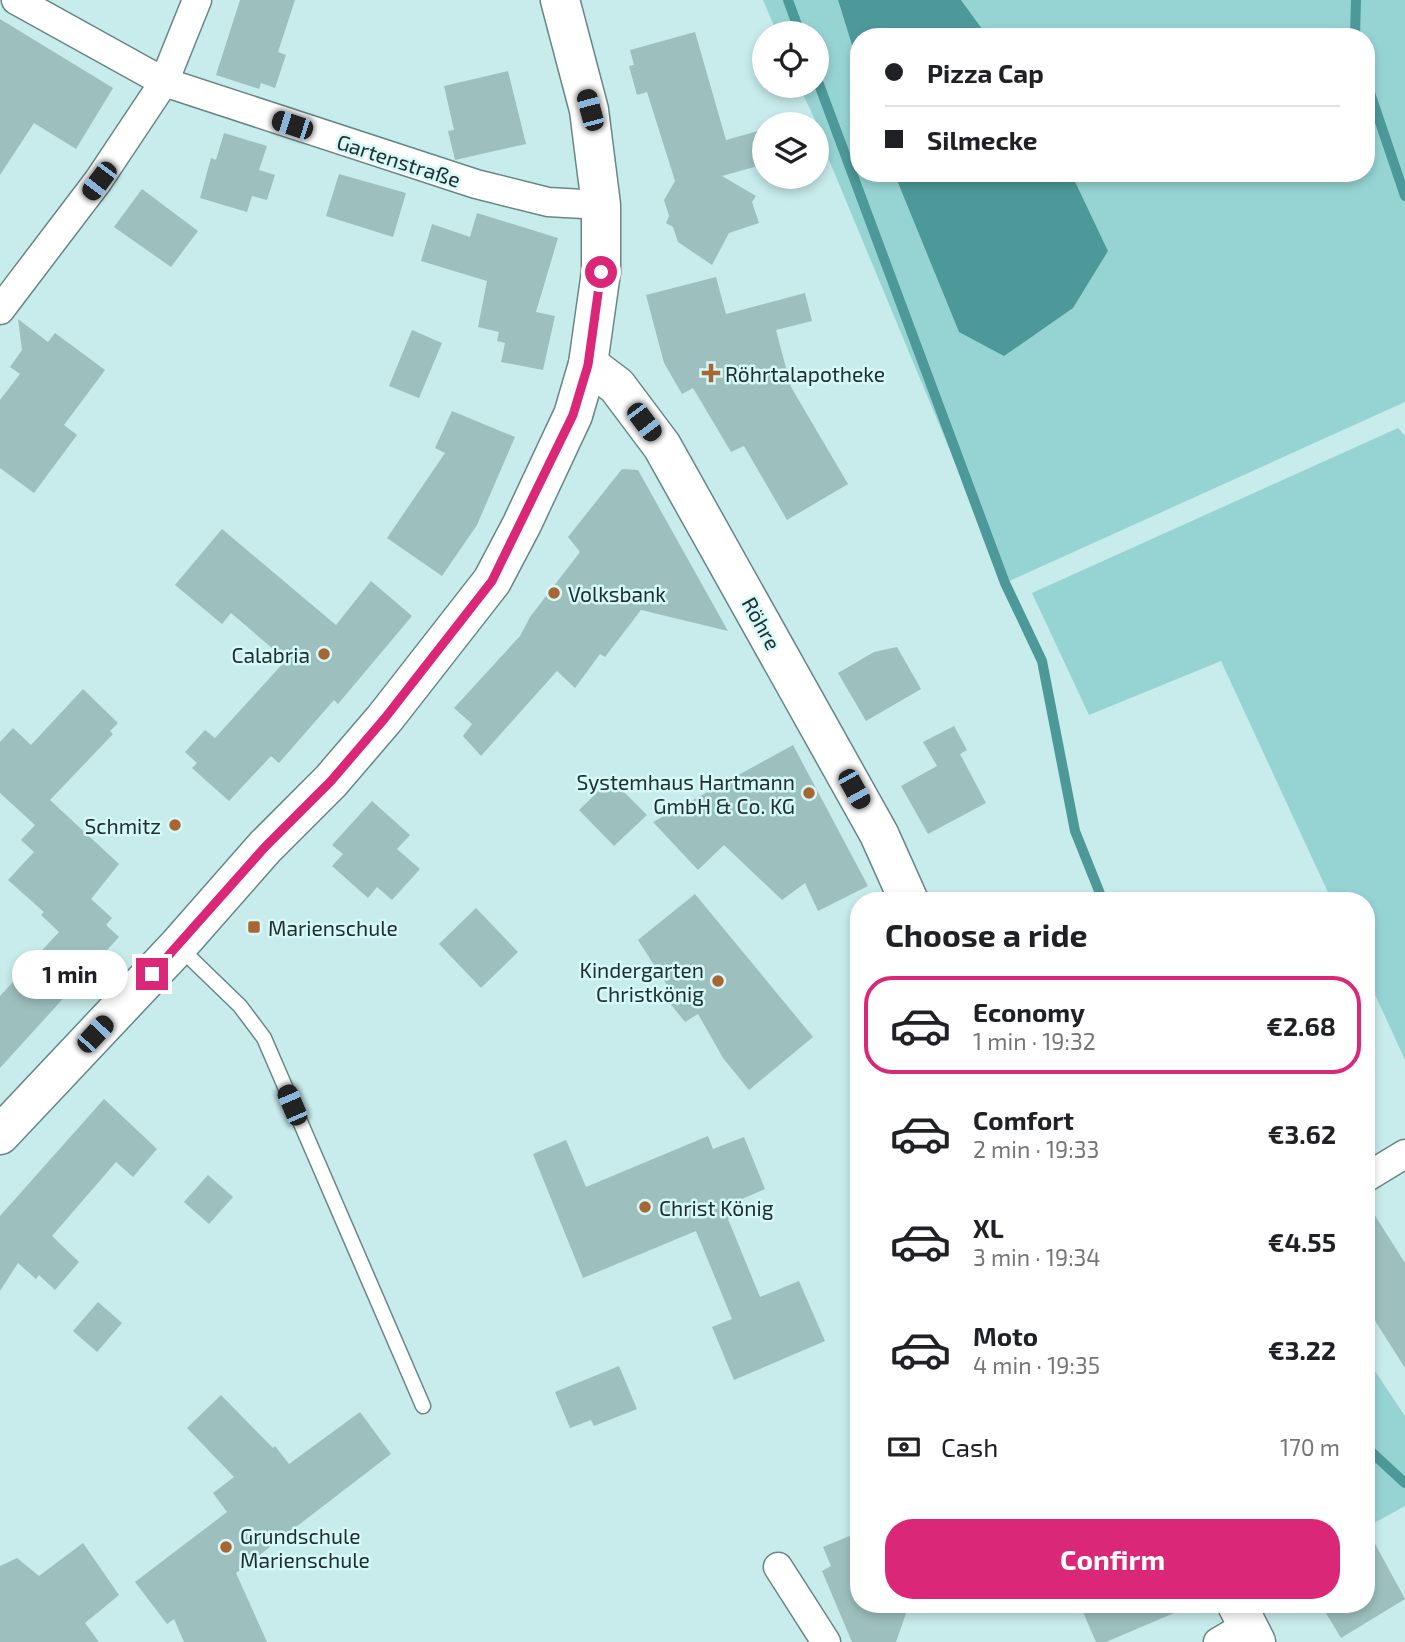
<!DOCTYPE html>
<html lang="en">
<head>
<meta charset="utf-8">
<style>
	:root { --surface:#fff; --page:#f2f2f2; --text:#202124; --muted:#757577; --line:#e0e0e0; --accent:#db2777 }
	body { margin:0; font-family:"Exo 2",sans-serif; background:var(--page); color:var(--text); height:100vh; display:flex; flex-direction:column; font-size:26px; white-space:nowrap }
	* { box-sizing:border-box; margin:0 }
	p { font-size:23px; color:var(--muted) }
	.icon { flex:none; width:38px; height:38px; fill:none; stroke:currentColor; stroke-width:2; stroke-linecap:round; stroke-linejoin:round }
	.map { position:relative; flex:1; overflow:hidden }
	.sheet { position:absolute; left:850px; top:892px; width:525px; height:721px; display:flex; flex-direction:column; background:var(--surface); border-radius:28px; box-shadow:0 4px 10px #0003 }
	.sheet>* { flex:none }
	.top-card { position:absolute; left:850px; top:28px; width:525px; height:154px; border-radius:28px; box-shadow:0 4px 10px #0003; display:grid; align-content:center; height:154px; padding:0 35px; background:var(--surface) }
	.buttons { position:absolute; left:752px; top:21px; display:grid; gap:14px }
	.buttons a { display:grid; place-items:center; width:77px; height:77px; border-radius:50%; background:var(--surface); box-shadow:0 4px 10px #0003; font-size:35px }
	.end { position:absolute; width:32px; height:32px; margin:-16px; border:9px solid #db2777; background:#fff; box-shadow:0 0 0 4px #fff }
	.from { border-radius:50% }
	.bubble { position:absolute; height:49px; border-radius:24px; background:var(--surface); box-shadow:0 4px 10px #0003; font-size:23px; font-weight:700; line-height:49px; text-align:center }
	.car { position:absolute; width:21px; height:42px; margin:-21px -10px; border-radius:9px; box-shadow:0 0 5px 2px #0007; background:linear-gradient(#222 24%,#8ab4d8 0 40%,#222 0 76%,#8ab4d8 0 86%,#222 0) }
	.top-card b { display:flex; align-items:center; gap:24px; height:66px; font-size:26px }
	.top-card b+b { border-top:2px solid var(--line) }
	.top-card i { width:18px; height:18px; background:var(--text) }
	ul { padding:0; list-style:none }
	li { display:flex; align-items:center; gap:21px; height:98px; margin:0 14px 10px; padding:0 21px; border:4px solid transparent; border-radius:28px }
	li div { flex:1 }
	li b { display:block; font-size:26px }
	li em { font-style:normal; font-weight:700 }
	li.active { border-color:var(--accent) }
	li>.icon { width:63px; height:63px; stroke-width:1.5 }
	h2 { padding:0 35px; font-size:32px; line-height:84px }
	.pay { display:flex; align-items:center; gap:18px; height:77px; padding:0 35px; font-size:26px }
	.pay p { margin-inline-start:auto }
	.cta { display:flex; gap:14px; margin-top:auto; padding:14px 35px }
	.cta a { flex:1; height:80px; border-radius:28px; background:var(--accent); color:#fff; font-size:28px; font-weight:700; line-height:80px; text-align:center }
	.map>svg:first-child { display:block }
</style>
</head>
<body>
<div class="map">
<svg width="1405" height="1642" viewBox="0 0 1405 1642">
	<rect width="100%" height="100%" fill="#c7eceb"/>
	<g fill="#96d4d3">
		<polygon points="763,0 838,0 859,68 859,173 894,173 959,331 1108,251 1071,173 1367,173 1367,37 988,37 961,0 1405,0 1405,402 1005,583 817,131 817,124 799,86 817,86 817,33 777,33"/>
		<polygon points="1398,428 1405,436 1405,1060 1367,977 1367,901 1332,901 1221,661 1089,715 1032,593"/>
		<polygon points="1367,1359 1405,1416 1405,1506 1367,1527"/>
	</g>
	<g fill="#4d9999">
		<polygon points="838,0 961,0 988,37 859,37 859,68"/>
		<polygon points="894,173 1071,173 1108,251 1073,308 1004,356 959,332"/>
	</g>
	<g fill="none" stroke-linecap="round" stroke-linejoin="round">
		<g stroke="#4d9999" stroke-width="10">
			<polyline points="788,0 800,33"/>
			<polyline points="1355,37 1356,0"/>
			<polyline points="817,79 1005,583 1042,661 1075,831 1103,901"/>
			<polyline points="1367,84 1405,196"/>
			<polyline points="1367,1448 1405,1483"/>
		</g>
	</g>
	<g fill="#9dc0bf">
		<polygon points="240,0 295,0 278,52 286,55 275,88 261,83 259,89 216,75"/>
		<polygon points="0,19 113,88 76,149 34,123 0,175"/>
		<polygon points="695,32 726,140 765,129 765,164 722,176 756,196 752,202 759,223 729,233 712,265 678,242 673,227 666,223 669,216 664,200 675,181 647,92 637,95 629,66 634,65 630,50"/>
		<polygon points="508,71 526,144 455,160 448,131 454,130 444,86"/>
		<polygon points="224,133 267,146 259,170 275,175 267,200 252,196 247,212 200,198 211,158 216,160"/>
		<polygon points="339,174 406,193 393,237 326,216"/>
		<polygon points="142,189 198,231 171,267 114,227"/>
		<polygon points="477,213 558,238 536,312 555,316 543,370 501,362 505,343 497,341 499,332 478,327 487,281 421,261 432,224 470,237"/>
		<polygon points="716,277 726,314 805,293 812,321 776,330 791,387 848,484 787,520 744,446 731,452 693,388 682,394 664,363 646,295"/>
		<polygon points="18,319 48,342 55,333 105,370 64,425 77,435 34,493 0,468 0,400 20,374 10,367 22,350"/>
		<polygon points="412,330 442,343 419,398 389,386"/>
		<polygon points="452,411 515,437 477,525 442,576 387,538 445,453 435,448"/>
		<polygon points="622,469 638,470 728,631 641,610 605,657 600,654 575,688 557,671 481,756 463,736 472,724 454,708 520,636 530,617 580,552 568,537"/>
		<polygon points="222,529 336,625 371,581 412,616 338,704 334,700 279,763 271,756 229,801 192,768 197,763 185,752 205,730 215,738 286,660 231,613 222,624 175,585"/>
		<polygon points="897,647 921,689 866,721 838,673 874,652"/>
		<polygon points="83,689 118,723 110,731 113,734 50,800 119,864 91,899 112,918 106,925 119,937 0,1068 0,996 59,932 41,915 44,912 8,880 34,852 21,840 35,825 0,793 0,742 13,728 31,745"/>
		<polygon points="954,726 967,750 960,754 986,803 928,834 901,786 937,766 923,742"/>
		<polygon points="793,745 868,886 818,911 805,883 782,900 724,845 698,870 653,822"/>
		<polygon points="611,779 647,815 614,846 579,810"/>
		<polygon points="372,801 410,835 397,849 420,869 392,900 377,887 368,898 332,866 343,854 332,845"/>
		<polygon points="695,894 813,1037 749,1090 723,1058 698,1014 685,1022 669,1002 674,996 638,940"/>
		<polygon points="476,908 518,952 481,988 439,944"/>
		<polygon points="104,1099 157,1149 133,1177 116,1162 52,1236 79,1262 55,1290 39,1275 36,1279 18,1263 0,1291 0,1216"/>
		<polygon points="708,1136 713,1149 744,1137 765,1189 735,1202 739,1213 728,1219 760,1297 799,1281 825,1341 734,1380 712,1327 732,1319 696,1231 583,1278 533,1154 566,1140 586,1187"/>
		<polygon points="208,1175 233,1197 209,1224 184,1202"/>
		<polygon points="1367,1203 1405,1263 1405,1368 1367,1308"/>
		<polygon points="98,1302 122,1323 97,1352 73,1331"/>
		<polygon points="619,1366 637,1409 594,1426 591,1420 570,1428 555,1392"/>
		<polygon points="221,1395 273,1448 275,1446 289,1464 360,1412 391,1454 236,1573 267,1642 184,1642 174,1619 167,1624 135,1582 227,1512 213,1493 234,1477 187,1428"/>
		<polygon points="1367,1529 1405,1599 1341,1638 1321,1605 1367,1605"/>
		<polygon points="859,1532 859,1605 909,1605 896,1642 852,1642 822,1571 831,1566 823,1547"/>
		<polygon points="83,1543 119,1595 85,1623 99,1642 0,1642 0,1566 17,1558 39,1576"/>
		<polygon points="1080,1605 1193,1605 1106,1642 1096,1642"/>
	</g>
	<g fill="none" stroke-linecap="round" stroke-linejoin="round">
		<defs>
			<polyline id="service" points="179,947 240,1006 264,1038 423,1406"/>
			<g id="minor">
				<polyline points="16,0 164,82 476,184 548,202 601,205"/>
				<polyline points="0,310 98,181 164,82 197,0"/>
				<polyline points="1367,1177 1405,1154"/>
				<polyline points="778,1567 826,1642"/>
				<polyline points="1218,1642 1247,1625"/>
			</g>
			<g id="secondary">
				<polyline points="588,364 617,386 662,446 879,834 909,901"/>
				<polyline points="0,1135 178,946 265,847 331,781 385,718 492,581 522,524 573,415 588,364 601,272 601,205 589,110 560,0"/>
				<polyline points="1237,1605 1256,1642"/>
			</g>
		</defs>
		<use href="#service" stroke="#668786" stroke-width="17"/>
		<use href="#minor" stroke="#668786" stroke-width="31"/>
		<use href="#secondary" stroke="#668786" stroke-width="41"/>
		<use href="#service" stroke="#fff" stroke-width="14"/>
		<use href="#minor" stroke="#fff" stroke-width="28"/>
		<use href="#secondary" stroke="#fff" stroke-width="38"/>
	</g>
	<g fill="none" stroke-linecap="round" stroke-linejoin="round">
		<polyline stroke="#db2777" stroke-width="9" points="152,974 265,847 331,781 385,718 492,581 573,415 588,365 601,272"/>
	</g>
	<g fill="#a86633" stroke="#d5f9f8" stroke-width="2.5">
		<path d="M707.5 362.5h7v7h7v7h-7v7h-7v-7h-7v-7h7z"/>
		<circle cx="554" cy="593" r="7"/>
		<circle cx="324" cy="654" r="7"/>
		<circle cx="809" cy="793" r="7"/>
		<circle cx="175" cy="825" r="7"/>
		<rect x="247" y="920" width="14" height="14" rx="3.5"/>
		<circle cx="718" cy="981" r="7"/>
		<circle cx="645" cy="1207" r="7"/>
		<circle cx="226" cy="1547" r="7"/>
	</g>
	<g text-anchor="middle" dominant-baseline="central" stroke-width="5" stroke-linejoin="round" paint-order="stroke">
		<g font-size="21" fill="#202e2e" stroke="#d5f9f8">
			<text transform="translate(399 160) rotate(18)">Gartenstraße</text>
			<text transform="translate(762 623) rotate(61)">Röhre</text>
		</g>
		<g font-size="21" fill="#202e2e" stroke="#d5f9f8" text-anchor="start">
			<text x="725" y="373">Röhrtalapotheke</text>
			<text x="568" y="593">Volksbank</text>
			<text x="310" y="654" text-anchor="end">Calabria</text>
			<text x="795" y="781" text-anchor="end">Systemhaus Hartmann<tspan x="795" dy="24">GmbH &amp; Co. KG</tspan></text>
			<text x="161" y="825" text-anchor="end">Schmitz</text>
			<text x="268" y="927">Marienschule</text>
			<text x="704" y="969" text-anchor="end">Kindergarten<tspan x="704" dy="24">Christkönig</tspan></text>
			<text x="659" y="1207">Christ König</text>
			<text x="240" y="1535">Grundschule<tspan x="240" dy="24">Marienschule</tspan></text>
		</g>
	</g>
</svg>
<div class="buttons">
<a><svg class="icon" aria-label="locate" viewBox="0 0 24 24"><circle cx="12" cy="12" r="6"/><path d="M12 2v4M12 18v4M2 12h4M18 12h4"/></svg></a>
<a><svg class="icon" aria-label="layers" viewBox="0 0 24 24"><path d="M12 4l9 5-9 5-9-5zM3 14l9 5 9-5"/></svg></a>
</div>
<i class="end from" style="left:601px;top:272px"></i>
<i class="end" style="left:152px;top:974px"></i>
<div class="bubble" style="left:12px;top:950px;width:116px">1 min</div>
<i class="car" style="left:590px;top:110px;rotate:345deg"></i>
<i class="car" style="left:292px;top:125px;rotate:288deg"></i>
<i class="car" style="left:99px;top:181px;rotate:217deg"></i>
<i class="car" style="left:644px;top:422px;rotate:143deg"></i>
<i class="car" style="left:854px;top:789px;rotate:151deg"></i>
<i class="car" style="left:95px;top:1034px;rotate:43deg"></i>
<i class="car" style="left:292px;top:1105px;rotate:337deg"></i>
<div class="top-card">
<b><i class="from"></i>Pizza Cap</b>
<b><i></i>Silmecke</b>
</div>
<section class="sheet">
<h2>Choose a ride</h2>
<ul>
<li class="active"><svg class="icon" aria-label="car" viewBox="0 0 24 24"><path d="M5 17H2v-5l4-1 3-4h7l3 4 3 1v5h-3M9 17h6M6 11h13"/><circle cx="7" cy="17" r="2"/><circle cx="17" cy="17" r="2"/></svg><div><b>Economy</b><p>1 min · 19:32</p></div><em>€2.68</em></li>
<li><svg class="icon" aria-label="car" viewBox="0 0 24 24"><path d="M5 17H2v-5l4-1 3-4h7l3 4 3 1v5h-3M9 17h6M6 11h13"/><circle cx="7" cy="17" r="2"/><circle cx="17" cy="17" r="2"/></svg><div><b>Comfort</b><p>2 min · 19:33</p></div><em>€3.62</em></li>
<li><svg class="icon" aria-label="car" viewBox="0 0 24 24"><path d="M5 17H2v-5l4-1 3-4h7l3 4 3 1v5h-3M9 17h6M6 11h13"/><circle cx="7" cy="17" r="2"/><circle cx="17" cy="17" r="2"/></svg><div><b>XL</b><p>3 min · 19:34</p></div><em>€4.55</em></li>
<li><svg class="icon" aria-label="car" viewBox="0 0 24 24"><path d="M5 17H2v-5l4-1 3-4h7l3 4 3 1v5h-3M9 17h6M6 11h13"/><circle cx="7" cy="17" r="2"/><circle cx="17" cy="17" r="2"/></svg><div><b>Moto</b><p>4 min · 19:35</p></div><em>€3.22</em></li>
</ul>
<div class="pay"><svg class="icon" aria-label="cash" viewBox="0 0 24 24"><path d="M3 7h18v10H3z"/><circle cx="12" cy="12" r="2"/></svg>Cash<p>170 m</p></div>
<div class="cta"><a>Confirm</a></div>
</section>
</div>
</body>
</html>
